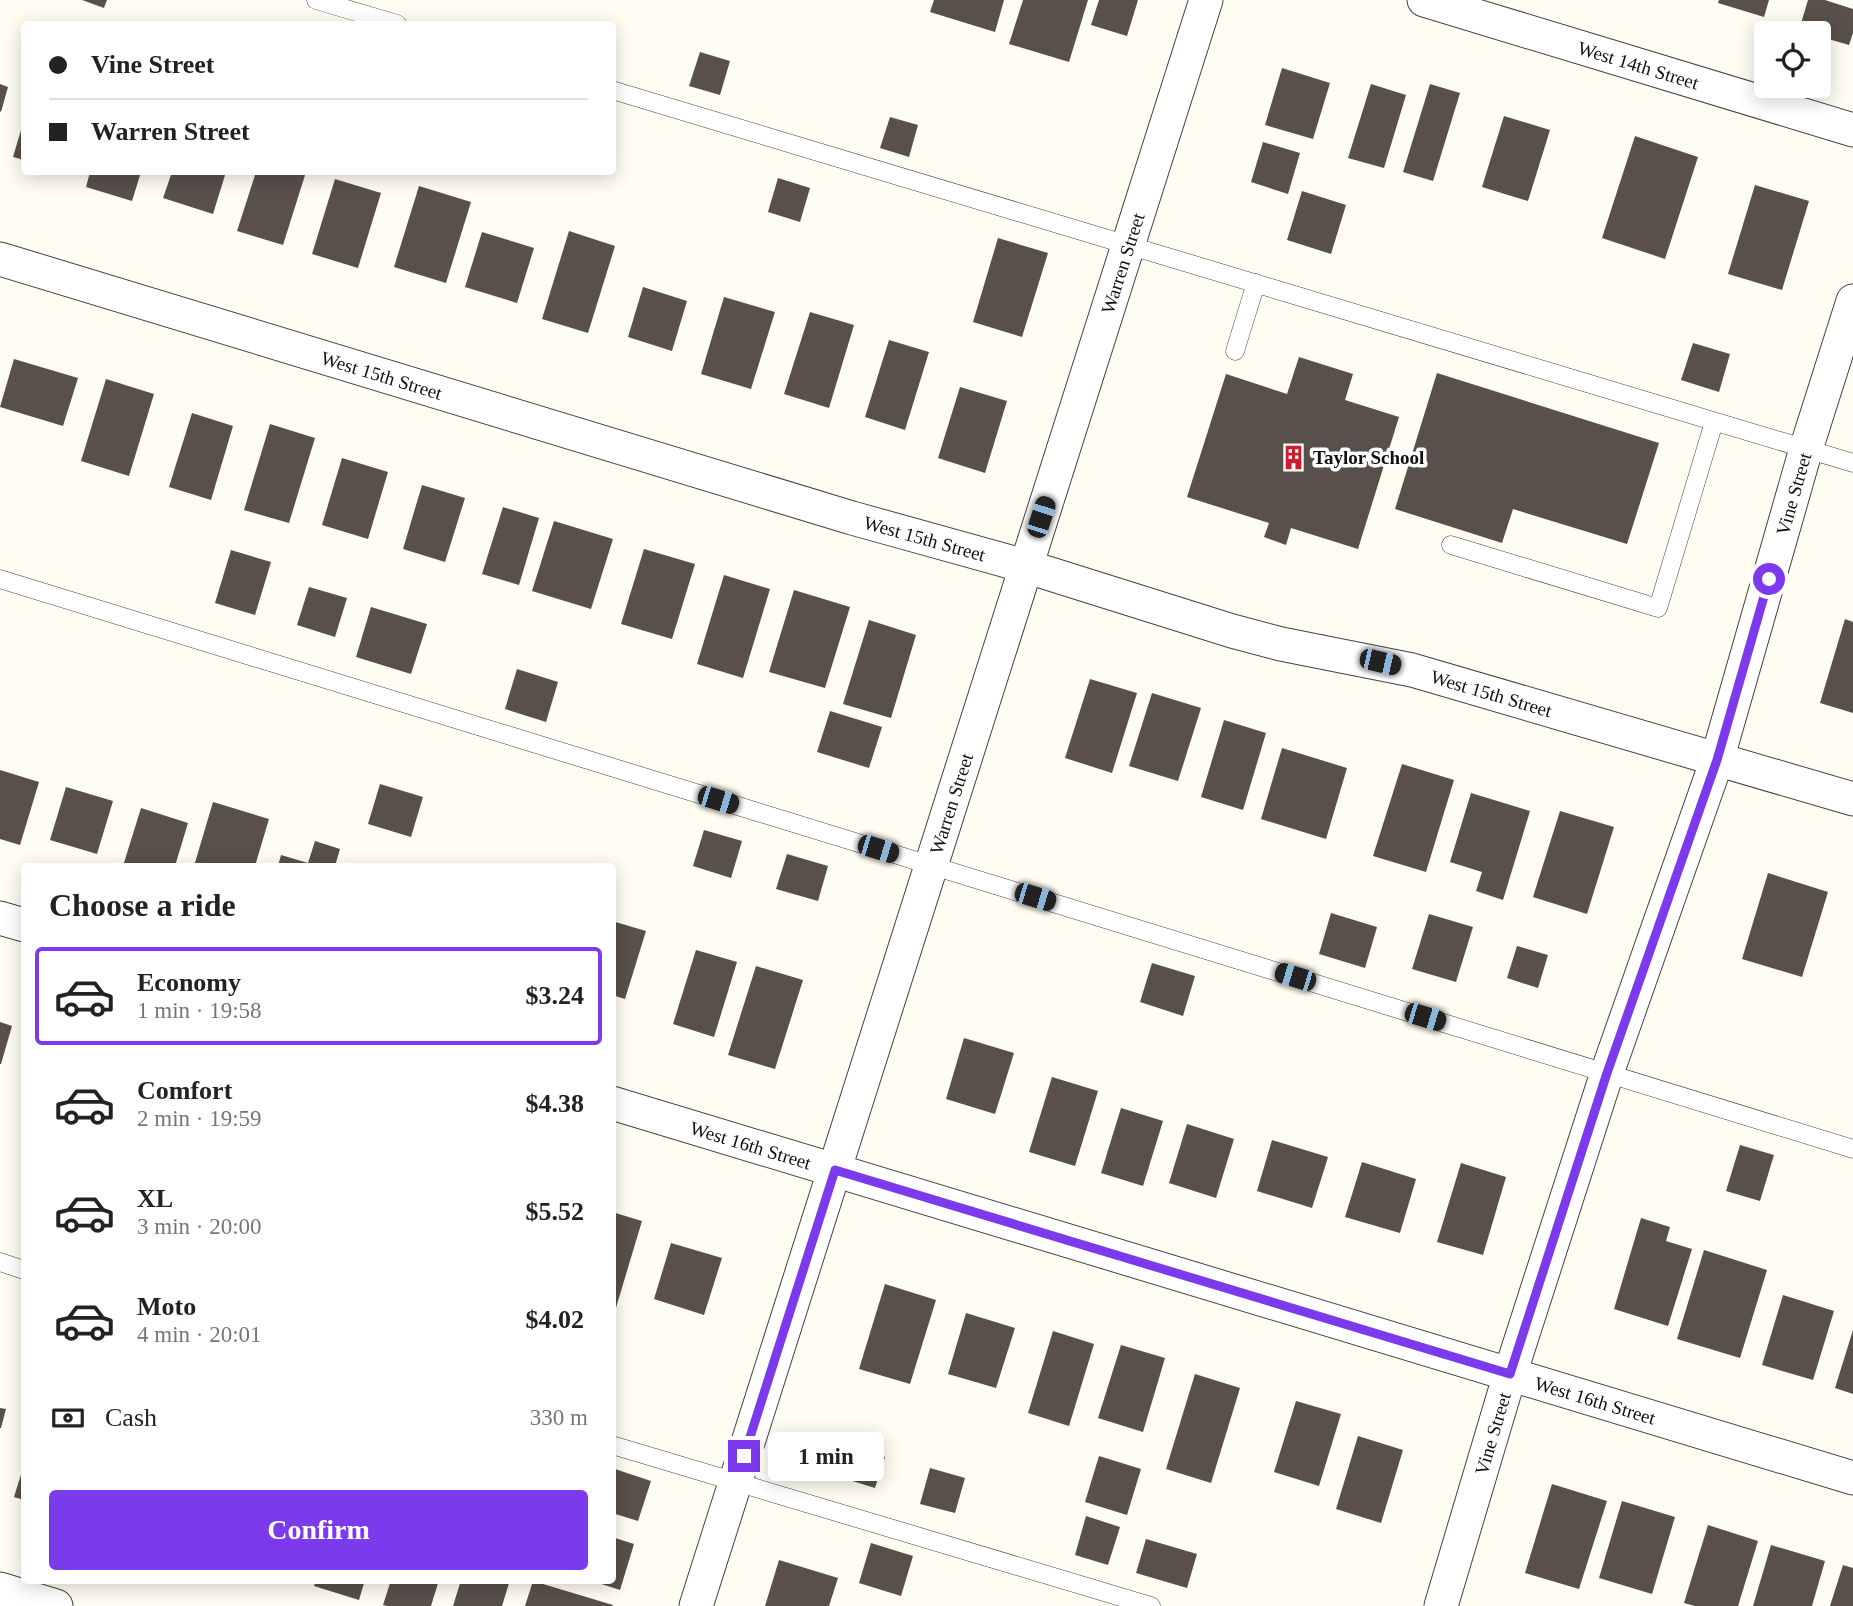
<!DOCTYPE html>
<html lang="en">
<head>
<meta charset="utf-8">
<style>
	:root { --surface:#fff; --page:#f2f2f2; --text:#222; --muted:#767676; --line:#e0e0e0; --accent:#7c3aed }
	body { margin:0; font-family:"Times New Roman",serif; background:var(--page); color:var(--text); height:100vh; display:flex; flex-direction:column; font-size:26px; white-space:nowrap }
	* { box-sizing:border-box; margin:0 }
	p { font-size:23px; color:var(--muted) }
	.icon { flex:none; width:38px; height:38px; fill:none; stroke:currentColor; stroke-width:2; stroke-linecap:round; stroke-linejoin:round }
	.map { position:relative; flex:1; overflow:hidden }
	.sheet { position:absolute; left:21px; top:863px; width:595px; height:721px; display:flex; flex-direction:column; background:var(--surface); border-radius:7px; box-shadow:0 4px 18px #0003 }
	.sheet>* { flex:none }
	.banner { position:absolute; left:21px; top:21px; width:595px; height:154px; border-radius:7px; box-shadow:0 4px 18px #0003; display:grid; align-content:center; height:154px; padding:0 28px; background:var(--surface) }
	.fabs { position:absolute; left:1754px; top:21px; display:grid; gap:14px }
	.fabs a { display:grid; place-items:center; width:77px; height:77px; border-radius:7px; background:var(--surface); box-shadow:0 4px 18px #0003; font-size:35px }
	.end { position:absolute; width:32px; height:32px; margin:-16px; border:9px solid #7c3aed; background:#fff; box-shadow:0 0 0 4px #fff }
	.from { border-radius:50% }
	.bubble { position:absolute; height:49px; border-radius:7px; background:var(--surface); box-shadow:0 4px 18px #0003; font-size:23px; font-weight:800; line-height:49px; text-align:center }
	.car { position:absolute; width:21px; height:42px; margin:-21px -10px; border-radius:9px; box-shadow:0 0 5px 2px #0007; background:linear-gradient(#222 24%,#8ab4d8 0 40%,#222 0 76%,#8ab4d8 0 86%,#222 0) }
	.banner b { display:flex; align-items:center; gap:24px; height:66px; font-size:26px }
	.banner b+b { border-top:2px solid var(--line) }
	.banner i { width:18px; height:18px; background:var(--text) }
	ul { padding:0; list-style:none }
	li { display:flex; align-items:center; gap:21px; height:98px; margin:0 14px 10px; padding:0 14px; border:4px solid transparent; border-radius:7px }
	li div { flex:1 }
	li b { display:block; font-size:26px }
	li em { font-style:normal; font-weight:800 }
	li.selected { border-color:var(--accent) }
	li>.icon { width:63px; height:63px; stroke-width:1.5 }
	h2 { padding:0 28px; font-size:32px; line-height:84px }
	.pay { display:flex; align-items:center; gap:18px; height:77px; padding:0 28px; font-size:26px }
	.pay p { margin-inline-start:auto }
	.primary-button { display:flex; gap:14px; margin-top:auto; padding:14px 28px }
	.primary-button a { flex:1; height:80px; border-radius:7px; background:var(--accent); color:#fff; font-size:28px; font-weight:800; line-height:80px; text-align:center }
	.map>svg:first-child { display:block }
</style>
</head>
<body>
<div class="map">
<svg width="1853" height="1606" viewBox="0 0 1853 1606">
	<rect width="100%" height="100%" fill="#fffcf2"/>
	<g fill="#59504b">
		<polygon points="82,0 107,0 104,8"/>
		<polygon points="934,0 1004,0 995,32 930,12"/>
		<polygon points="1023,0 1088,0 1069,62 1009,44"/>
		<polygon points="1099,0 1138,0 1127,36 1091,25"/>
		<polygon points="1719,0 1769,0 1764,17 1718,3"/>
		<polygon points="1808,0 1825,0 1853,9 1853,33 1849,45 1818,36 1818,33 1799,30"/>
		<polygon points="700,52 730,61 720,95 689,86"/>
		<polygon points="1282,68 1330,83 1313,139 1265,125"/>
		<polygon points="0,84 8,87 1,112 0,111"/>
		<polygon points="1371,84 1406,95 1384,168 1348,158"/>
		<polygon points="1430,84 1460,93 1433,181 1403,172"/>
		<polygon points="1504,116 1550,130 1528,201 1482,187"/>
		<polygon points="890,117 918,125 909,157 880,148"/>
		<polygon points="24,120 24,160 13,157"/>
		<polygon points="1635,136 1698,157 1665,259 1602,238"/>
		<polygon points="1263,142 1300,153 1288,194 1251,182"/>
		<polygon points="90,172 141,172 132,201 86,187"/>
		<polygon points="172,172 226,172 213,214 163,198"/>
		<polygon points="256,172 306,172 283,245 237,231"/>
		<polygon points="778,178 810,188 800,222 768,212"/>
		<polygon points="335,179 381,193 358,268 312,254"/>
		<polygon points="1755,185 1809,201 1782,290 1728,274"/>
		<polygon points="419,186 471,202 446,283 394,267"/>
		<polygon points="1302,191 1346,205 1331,254 1287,240"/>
		<polygon points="569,231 615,246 588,333 542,319"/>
		<polygon points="482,232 534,248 517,303 465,287"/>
		<polygon points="998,238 1048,253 1022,337 973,322"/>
		<polygon points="643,287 687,301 672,351 628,337"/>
		<polygon points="724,297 775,312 751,389 701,374"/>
		<polygon points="810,312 854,325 829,408 784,394"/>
		<polygon points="889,340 929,352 905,430 865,417"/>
		<polygon points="1693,343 1730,354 1719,392 1681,380"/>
		<polygon points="1299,357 1353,374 1345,400 1399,417 1358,549 1291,528 1286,545 1264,537 1269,523 1187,497 1226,374 1287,394"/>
		<polygon points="14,359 78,378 63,426 0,407"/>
		<polygon points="1437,373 1659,443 1627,544 1513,509 1502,543 1395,509"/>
		<polygon points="106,379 154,394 129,476 81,461"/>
		<polygon points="960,387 1007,401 985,473 938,458"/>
		<polygon points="192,413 233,426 211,500 169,487"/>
		<polygon points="270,424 315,438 289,523 244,510"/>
		<polygon points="342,458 388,472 368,539 322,525"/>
		<polygon points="422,485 465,498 445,562 403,549"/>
		<polygon points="503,507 539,518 519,585 482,574"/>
		<polygon points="554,521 613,539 591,609 532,591"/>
		<polygon points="644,549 695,564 672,639 621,624"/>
		<polygon points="231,550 271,562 255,615 215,603"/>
		<polygon points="724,575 770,589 743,678 697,664"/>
		<polygon points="309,587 347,598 335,637 297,625"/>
		<polygon points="794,590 850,607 825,688 769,672"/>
		<polygon points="371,607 427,624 411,674 356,657"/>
		<polygon points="1845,619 1853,622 1853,713 1820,703"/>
		<polygon points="869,620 916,635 891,718 843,704"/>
		<polygon points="517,669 558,682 546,722 505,709"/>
		<polygon points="1090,679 1137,693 1112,773 1065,758"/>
		<polygon points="1152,693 1201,708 1178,781 1129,766"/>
		<polygon points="830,711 882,727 869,768 817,752"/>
		<polygon points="1224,720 1266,733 1243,810 1201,797"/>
		<polygon points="1282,748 1347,768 1326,839 1261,819"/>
		<polygon points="1402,764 1454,780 1426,872 1373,856"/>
		<polygon points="0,770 39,782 20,845 0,839"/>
		<polygon points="380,784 423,797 411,837 368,824"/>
		<polygon points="66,787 113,801 97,854 50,840"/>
		<polygon points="1471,793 1530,811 1503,900 1476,891 1482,872 1450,862"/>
		<polygon points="213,802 269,819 255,866 194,866"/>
		<polygon points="141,808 188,823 175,866 123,866"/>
		<polygon points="1560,811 1614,827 1587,914 1533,897"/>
		<polygon points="704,830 742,841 731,878 693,866"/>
		<polygon points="315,841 340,849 335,866 278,866 281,855 308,863"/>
		<polygon points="787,854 828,866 818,901 776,889"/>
		<polygon points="1768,873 1828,892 1802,977 1742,959"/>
		<polygon points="1331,913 1377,927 1365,968 1319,954"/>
		<polygon points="1429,914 1473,927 1456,982 1412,969"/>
		<polygon points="612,921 646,931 625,999 612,995"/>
		<polygon points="1517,946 1548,955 1538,988 1507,978"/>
		<polygon points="696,950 737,962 714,1037 673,1024"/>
		<polygon points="1152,963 1195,976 1183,1016 1140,1002"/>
		<polygon points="756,966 803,980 775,1069 728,1055"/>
		<polygon points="0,1022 12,1026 1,1064 0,1064"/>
		<polygon points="964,1038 1014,1053 995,1114 946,1099"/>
		<polygon points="1052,1077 1098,1091 1075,1166 1029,1152"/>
		<polygon points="1121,1108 1163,1121 1143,1186 1101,1173"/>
		<polygon points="1187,1124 1234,1139 1216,1198 1169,1183"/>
		<polygon points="1272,1140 1328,1157 1312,1208 1257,1191"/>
		<polygon points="1740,1145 1774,1155 1760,1201 1726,1191"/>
		<polygon points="1362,1162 1416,1179 1400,1233 1345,1217"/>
		<polygon points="1461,1163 1506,1177 1483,1255 1437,1242"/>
		<polygon points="612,1212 642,1221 615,1311 612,1310"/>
		<polygon points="1641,1218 1670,1227 1666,1241 1692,1249 1668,1326 1614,1309"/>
		<polygon points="671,1243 722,1258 704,1315 654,1299"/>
		<polygon points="1704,1250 1767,1270 1740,1358 1677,1339"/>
		<polygon points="885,1284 936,1300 910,1384 859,1369"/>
		<polygon points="1783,1295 1834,1311 1813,1380 1762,1365"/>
		<polygon points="966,1313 1015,1328 996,1388 948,1374"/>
		<polygon points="1853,1330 1853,1394 1835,1388"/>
		<polygon points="1053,1331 1094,1344 1069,1426 1028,1413"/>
		<polygon points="1121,1345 1165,1358 1143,1432 1098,1418"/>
		<polygon points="1195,1374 1240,1388 1211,1483 1166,1469"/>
		<polygon points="1296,1401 1341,1414 1319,1486 1274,1472"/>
		<polygon points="0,1408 6,1409 1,1428 0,1428"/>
		<polygon points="1358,1436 1403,1450 1381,1523 1336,1509"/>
		<polygon points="856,1447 885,1457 875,1488 846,1479"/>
		<polygon points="1099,1456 1141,1469 1127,1515 1085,1502"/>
		<polygon points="24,1465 24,1500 14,1497"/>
		<polygon points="612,1468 651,1481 638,1521 612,1513"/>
		<polygon points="930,1468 965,1478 955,1513 920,1504"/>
		<polygon points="1552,1484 1607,1501 1579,1589 1525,1573"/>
		<polygon points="1622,1501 1675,1517 1652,1594 1599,1578"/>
		<polygon points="1086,1516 1120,1527 1108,1565 1075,1555"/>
		<polygon points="1708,1525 1758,1541 1738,1606 1695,1606 1684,1603"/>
		<polygon points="612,1537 634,1544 620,1590 592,1581 612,1580"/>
		<polygon points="1146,1539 1197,1554 1187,1588 1136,1573"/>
		<polygon points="871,1543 913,1556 901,1596 859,1583"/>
		<polygon points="1771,1545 1825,1561 1812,1606 1753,1606"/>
		<polygon points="779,1560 838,1578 829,1606 765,1606"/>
		<polygon points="1843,1565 1853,1568 1853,1606 1830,1606"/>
		<polygon points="316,1580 365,1580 359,1600 314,1586"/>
		<polygon points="391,1580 439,1580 431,1606 387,1606 383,1605"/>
		<polygon points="461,1580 510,1580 502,1606 453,1606"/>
		<polygon points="533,1581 613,1605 613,1606 525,1606"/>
	</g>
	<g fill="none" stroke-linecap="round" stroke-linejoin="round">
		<defs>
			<g id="service">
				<polyline points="316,0 397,24"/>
				<polyline points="612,90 1853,463"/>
				<polyline points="1235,351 1256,283"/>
				<polyline points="1451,545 1658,608 1714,422"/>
				<polyline points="0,579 1853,1149"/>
				<polyline points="0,1262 24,1270"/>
				<polyline points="612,1445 1151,1606"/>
			</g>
			<g id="minor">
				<path id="s1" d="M1424 0 1853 130"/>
				<path id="s2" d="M0 259 852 518 1025 566 1232 631 1281 644 1412 670 1853 799"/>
				<polyline points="0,918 24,925"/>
				<path id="s3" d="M612 1103 1853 1478"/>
				<polyline points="0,1589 56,1606"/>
				<path id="s4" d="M696 1606 1206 0"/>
				<path id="s5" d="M1441 1606 1510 1374 1607 1073 1717 760 1806 449 1853 301"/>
			</g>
		</defs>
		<use href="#service" stroke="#434343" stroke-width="19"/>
		<use href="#minor" stroke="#434343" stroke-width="35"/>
		<use href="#service" stroke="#fff" stroke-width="18"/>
		<use href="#minor" stroke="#fff" stroke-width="33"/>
	</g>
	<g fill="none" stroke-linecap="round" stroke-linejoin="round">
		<polyline stroke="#7c3aed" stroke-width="9" points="744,1456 835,1170 1510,1374 1607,1073 1717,760 1769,579"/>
	</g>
	<defs>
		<symbol id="building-bare" viewBox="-9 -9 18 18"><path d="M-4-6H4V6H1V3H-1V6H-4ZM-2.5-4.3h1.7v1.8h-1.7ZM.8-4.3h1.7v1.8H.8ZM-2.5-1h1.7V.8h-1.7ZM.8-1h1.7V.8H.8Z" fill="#ca1d2f" stroke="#fff" stroke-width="2.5" paint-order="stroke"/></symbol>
	</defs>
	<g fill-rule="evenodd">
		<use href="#building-bare" x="1276" y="440" width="35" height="35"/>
	</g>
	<g text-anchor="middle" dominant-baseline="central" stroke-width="7" stroke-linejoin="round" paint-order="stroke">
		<g font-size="19" fill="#101010" stroke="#fff">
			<text stroke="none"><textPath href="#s1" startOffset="224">West 14th Street</textPath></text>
			<text stroke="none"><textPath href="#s4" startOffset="1409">Warren Street</textPath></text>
			<text stroke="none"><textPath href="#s2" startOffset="399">West 15th Street</textPath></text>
			<text stroke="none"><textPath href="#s5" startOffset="1167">Vine Street</textPath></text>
			<text stroke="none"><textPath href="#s2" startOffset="966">West 15th Street</textPath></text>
			<text stroke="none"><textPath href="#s2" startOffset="1554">West 15th Street</textPath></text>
			<text stroke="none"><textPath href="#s4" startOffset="842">Warren Street</textPath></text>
			<text stroke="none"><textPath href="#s3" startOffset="145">West 16th Street</textPath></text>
			<text stroke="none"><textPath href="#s3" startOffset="1027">West 16th Street</textPath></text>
			<text stroke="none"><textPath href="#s5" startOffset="180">Vine Street</textPath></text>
		</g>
		<g font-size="19" font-weight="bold" fill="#101010" stroke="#fff" text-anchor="start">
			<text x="1313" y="457">Taylor School</text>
		</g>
	</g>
</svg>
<div class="fabs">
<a><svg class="icon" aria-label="locate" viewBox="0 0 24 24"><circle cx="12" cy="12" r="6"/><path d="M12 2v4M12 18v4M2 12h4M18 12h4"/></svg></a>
</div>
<i class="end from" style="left:1769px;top:579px"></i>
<i class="end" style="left:744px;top:1456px"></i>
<div class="bubble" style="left:768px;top:1432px;width:116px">1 min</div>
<i class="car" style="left:1041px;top:517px;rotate:18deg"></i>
<i class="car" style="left:1380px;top:662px;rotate:103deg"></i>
<i class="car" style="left:718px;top:800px;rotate:107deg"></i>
<i class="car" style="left:878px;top:849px;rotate:107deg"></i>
<i class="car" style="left:1035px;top:897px;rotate:107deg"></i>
<i class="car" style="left:1295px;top:977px;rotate:287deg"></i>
<i class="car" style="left:1425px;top:1017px;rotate:107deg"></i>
<div class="banner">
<b><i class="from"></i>Vine Street</b>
<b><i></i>Warren Street</b>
</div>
<section class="sheet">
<h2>Choose a ride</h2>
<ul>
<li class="selected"><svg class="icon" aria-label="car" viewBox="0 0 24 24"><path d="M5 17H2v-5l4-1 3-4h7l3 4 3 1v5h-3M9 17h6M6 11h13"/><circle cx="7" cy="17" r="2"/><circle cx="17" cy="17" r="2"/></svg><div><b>Economy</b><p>1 min · 19:58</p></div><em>$3.24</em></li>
<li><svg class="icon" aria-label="car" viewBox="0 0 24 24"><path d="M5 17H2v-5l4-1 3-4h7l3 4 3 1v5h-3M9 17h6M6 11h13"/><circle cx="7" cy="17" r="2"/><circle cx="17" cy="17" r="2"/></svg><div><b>Comfort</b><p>2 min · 19:59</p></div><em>$4.38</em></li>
<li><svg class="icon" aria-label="car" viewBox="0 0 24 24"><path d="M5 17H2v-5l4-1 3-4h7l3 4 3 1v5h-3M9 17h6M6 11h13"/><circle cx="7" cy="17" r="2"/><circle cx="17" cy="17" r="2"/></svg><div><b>XL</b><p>3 min · 20:00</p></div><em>$5.52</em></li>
<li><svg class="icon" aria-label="car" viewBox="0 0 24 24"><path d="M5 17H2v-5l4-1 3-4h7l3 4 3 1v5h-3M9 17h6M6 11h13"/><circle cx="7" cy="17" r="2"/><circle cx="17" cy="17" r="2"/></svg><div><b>Moto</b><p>4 min · 20:01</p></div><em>$4.02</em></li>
</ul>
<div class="pay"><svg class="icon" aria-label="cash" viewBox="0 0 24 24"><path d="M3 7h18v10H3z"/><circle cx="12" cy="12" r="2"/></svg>Cash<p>330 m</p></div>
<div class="primary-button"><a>Confirm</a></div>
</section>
</div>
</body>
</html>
